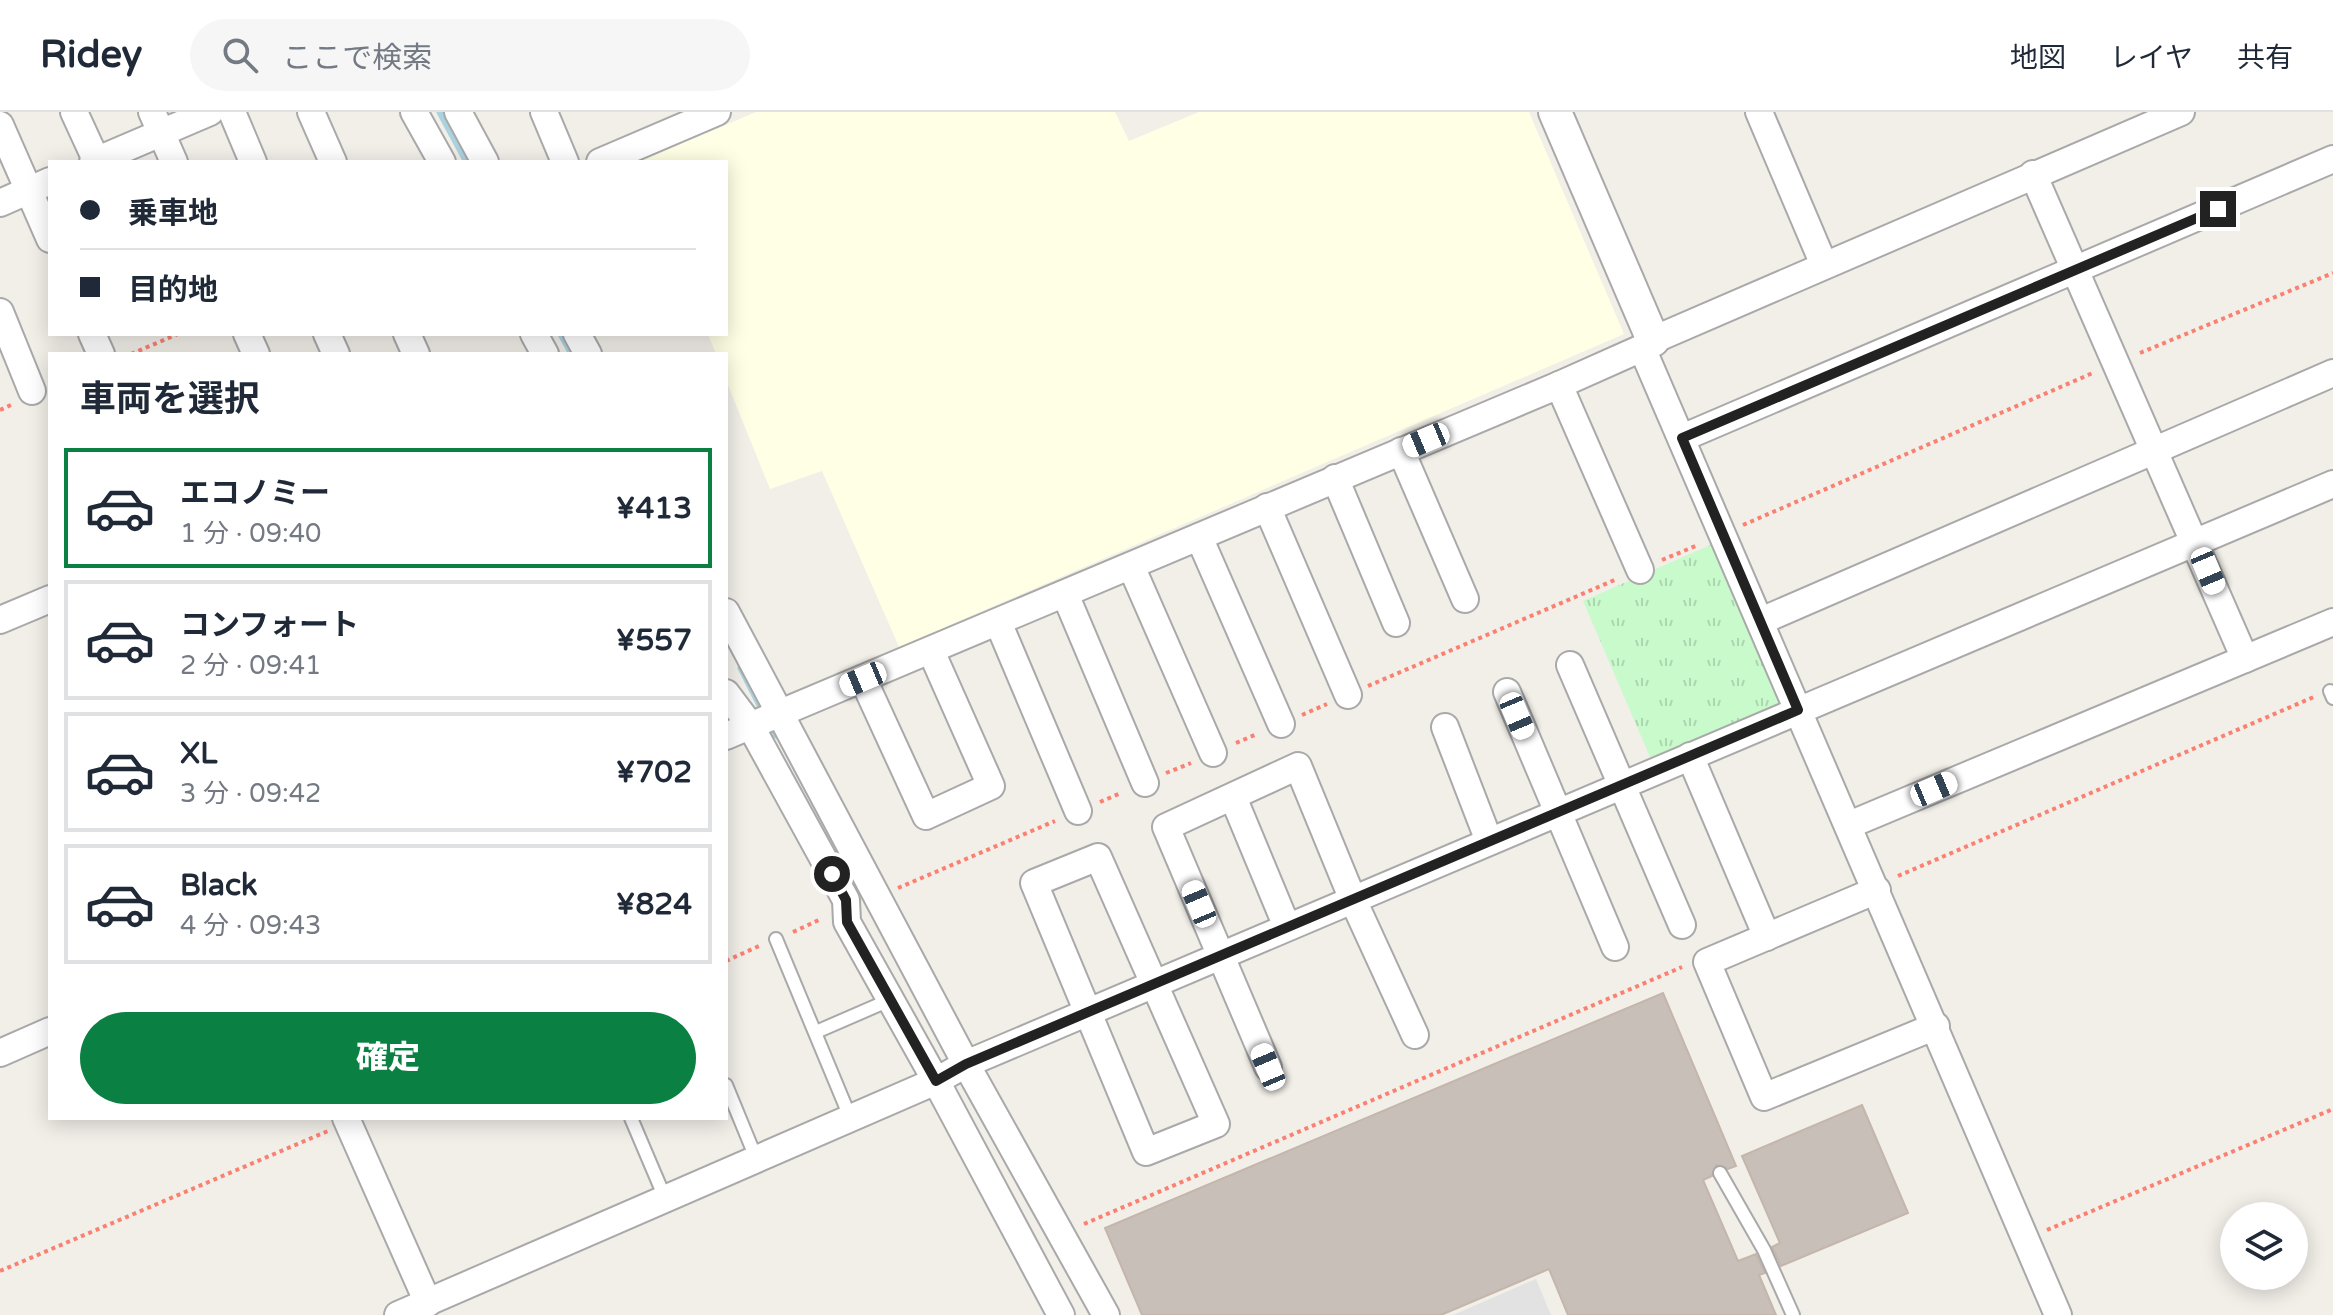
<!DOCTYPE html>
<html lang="ja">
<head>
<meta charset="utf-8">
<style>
	:root { --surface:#fff; --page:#f6f6f7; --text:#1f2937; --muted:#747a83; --line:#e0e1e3; --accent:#0b8043 }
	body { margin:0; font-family:"Varela Round","Noto Sans JP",sans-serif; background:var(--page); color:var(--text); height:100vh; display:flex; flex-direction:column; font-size:30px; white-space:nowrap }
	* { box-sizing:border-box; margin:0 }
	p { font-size:26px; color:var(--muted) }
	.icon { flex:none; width:44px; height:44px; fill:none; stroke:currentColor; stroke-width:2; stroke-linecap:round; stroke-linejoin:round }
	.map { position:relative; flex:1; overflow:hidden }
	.details { position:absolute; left:48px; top:240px; width:680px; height:768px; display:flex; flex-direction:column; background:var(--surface); border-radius:0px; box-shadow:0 4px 20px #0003 }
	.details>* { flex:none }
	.banner { position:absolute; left:48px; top:48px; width:680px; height:176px; border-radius:0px; box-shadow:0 4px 20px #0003; display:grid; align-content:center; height:176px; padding:0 32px; background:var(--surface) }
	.controls { position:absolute; left:2220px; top:1090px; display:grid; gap:16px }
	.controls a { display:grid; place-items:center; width:88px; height:88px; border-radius:50%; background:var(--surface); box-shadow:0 4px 20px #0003; font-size:40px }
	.end { position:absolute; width:36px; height:36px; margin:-18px; border:10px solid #222; background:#fff; box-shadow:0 0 0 4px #fff }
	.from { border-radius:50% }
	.car { position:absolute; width:24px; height:48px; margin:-24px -12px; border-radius:10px; box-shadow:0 0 6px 2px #0007; background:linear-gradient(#fff 24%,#345 0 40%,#fff 0 76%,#345 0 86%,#fff 0) }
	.banner b { display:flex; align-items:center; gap:28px; height:76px; font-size:30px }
	.banner b+b { border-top:2px solid var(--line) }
	.banner i { width:20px; height:20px; background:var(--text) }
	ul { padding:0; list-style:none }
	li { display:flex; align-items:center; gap:24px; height:120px; margin:0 16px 12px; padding:0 16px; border:4px solid var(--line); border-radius:0px }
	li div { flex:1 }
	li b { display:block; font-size:30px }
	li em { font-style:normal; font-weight:800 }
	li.on { border-color:var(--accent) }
	li>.icon { width:72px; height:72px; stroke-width:1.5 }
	h2 { padding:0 32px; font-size:36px; line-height:96px }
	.button { display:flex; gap:16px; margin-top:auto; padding:16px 32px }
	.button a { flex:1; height:92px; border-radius:48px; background:var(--accent); color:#fff; font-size:32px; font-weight:800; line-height:92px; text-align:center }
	header { display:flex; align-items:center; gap:48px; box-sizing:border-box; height:112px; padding:0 40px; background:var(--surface); border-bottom:2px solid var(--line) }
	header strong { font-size:38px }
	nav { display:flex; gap:44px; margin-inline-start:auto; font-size:28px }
	.search { width:560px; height:72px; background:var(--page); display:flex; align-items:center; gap:20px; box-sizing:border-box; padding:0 28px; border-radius:44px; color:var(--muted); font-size:30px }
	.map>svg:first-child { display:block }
</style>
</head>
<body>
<header>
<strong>Ridey</strong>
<div class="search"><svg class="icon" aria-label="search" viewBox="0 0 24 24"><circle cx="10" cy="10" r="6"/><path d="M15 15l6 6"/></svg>ここで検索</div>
<nav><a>地図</a><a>レイヤ</a><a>共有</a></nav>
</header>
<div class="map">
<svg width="2333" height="1203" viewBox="0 0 2333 1203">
	<defs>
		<pattern id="park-tufts" width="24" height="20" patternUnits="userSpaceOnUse" patternTransform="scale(2)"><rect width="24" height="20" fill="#c8facc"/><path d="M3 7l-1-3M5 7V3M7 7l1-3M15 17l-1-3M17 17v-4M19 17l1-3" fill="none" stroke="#acd6af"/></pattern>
	</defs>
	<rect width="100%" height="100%" fill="#f2efe9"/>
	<polygon fill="#ffffe5" points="756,0 1115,0 1129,29 1199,0 1529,0 1624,222 899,535 822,359 770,377 726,268 726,242 716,242 708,222 726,222 726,50 639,50"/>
	<polygon fill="url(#park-tufts)" points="1717,430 1784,590 1778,600 1653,652 1583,489"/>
	<polygon fill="#e2e2e2" points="1536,1167 1551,1203 1453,1203"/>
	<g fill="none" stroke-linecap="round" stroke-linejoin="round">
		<g stroke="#aad3df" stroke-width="7">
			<polyline points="440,0 467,50"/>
			<polyline points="561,222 572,242"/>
			<polyline points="741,556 775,623"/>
		</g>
	</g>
	<g fill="#c7bfb8" stroke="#c4b6ab" stroke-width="2">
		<polygon points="1663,881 1736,1054 1728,1057 1716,1053 1712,1064 1703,1068 1738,1149 1756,1142 1765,1161 1759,1163 1776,1203 1568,1203 1549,1157 1441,1203 1142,1203 1105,1116"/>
		<polygon points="1862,993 1908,1101 1781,1154 1772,1135 1780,1131 1742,1044"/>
	</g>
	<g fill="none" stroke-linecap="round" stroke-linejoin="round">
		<defs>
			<g id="service">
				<polyline points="2330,579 2333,586"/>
				<polyline points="776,827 850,1005"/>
				<polyline points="816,920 892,887"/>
				<polyline points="726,973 756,1046"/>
				<polyline points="631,1006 665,1086"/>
				<polyline points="1720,1061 1764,1138 1793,1203"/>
			</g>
			<g id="minor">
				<polyline points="74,0 97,50"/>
				<polyline points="152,0 174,50"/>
				<polyline points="232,0 253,50"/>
				<polyline points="311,0 333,50"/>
				<polyline points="414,0 442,50"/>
				<polyline points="458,0 485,50"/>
				<polyline points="544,0 565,50"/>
				<polyline points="1759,0 1824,153"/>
				<polyline points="0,13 50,127"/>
				<polyline points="93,50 210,0"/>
				<polyline points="600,50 717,0"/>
				<polyline points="2033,62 2245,547"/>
				<polyline points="0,91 50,69"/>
				<polyline points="0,200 32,279"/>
				<polyline points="92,222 101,242"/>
				<polyline points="247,222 256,242"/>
				<polyline points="327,222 336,242"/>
				<polyline points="407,222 416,242"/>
				<polyline points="534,222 545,242"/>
				<polyline points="577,222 588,242"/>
				<polyline points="1642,236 2058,1203"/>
				<polyline points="1559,273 1640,458"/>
				<polyline points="1682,326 2333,47"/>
				<polyline points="1401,339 1465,487"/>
				<polyline points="1335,366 1396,511"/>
				<polyline points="1267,395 1348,583"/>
				<polyline points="1199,425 1281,612"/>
				<polyline points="1131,454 1213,641"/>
				<polyline points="1065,482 1145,671"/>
				<polyline points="726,500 966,952 1106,1203"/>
				<polyline points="0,508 50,487"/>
				<polyline points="1761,509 2333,261"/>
				<polyline points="998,510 1078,699"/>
				<polyline points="1570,553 1682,813"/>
				<polyline points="863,567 926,704 991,674 931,539"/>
				<polyline points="1507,580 1615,835"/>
				<polyline points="726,581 750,613 846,788 847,810 936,969 966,952 2333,372"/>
				<polyline points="1445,615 1489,729"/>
				<polyline points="726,624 1559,273 1642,236 1653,228 2181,0"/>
				<polyline points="1690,644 1767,825"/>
				<polyline points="1233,685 1287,815"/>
				<polyline points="1849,713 2333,510"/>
				<polygon points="1098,745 1216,1012 1146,1040 1034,771"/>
				<polyline points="1877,778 1707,850 1764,985 1936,914"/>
				<polyline points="0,941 50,919"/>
				<polyline points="1268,955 1166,715 1298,654 1353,788 1415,923"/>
				<polyline points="346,1006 428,1191"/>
				<polyline points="398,1203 936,969 1061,1203"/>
			</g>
			<polyline id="tertiary" points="1555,0 1653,228"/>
		</defs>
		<use href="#service" stroke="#a9a9a9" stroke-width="16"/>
		<use href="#minor" stroke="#a9a9a9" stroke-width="30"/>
		<use href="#tertiary" stroke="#a9a9a9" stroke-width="36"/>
		<g stroke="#fa8072" stroke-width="4" stroke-dasharray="4 4" stroke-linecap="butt">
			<polyline points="2140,241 2333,161"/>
			<polyline points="131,242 178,222"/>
			<polyline points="0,298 11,293"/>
			<polyline points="1743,413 2095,260"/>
			<polyline points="1662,448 1698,433"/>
			<polyline points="1368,574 1617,467"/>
			<polyline points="1302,603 1327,592"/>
			<polyline points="1236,631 1257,622"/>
			<polyline points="1166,661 1191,651"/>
			<polyline points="1100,690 1121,681"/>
			<polyline points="1898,764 2316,584"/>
			<polyline points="898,776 1055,709"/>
			<polyline points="793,820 821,807"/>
			<polyline points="726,849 759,834"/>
			<polyline points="1084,1112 1682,855"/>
			<polyline points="2047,1118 2333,997"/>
			<polyline points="0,1159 328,1019"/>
		</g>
		<use href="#service" stroke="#fff" stroke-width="12"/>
		<use href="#minor" stroke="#fff" stroke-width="26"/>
		<use href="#tertiary" stroke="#fff" stroke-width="32"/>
	</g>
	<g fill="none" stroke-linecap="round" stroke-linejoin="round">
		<polyline stroke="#222" stroke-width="10" points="832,762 846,788 847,810 936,969 966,952 1798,598 1682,326 2218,97"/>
	</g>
</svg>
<div class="controls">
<a><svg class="icon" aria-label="layers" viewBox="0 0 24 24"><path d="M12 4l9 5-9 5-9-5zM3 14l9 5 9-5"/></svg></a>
</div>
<i class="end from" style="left:832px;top:762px"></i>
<i class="end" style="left:2218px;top:97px"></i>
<i class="car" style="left:1426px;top:328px;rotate:247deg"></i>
<i class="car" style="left:2208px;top:459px;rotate:157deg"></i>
<i class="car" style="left:863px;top:567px;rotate:247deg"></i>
<i class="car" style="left:1517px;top:604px;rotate:157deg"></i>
<i class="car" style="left:1934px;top:677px;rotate:67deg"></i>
<i class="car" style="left:1199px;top:792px;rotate:337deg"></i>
<i class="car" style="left:1268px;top:955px;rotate:337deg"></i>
<div class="banner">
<b><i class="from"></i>乗車地</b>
<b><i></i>目的地</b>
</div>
<section class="details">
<h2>車両を選択</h2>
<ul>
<li class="on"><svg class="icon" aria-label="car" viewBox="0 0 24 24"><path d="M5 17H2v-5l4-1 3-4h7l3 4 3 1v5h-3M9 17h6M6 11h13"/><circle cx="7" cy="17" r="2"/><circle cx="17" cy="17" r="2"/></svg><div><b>エコノミー</b><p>1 分 · 09:40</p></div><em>¥413</em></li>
<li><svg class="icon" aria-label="car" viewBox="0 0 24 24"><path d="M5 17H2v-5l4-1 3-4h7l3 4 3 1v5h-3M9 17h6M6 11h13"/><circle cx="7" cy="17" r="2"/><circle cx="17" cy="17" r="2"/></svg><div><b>コンフォート</b><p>2 分 · 09:41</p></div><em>¥557</em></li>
<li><svg class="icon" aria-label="car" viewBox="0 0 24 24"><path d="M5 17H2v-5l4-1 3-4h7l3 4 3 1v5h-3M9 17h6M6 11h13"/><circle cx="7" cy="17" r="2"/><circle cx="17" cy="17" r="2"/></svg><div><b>XL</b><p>3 分 · 09:42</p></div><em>¥702</em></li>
<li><svg class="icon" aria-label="car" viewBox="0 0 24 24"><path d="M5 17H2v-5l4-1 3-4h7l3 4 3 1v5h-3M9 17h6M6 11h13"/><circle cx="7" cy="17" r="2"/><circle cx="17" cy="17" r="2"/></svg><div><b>Black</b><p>4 分 · 09:43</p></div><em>¥824</em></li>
</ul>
<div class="button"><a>確定</a></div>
</section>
</div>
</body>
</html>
